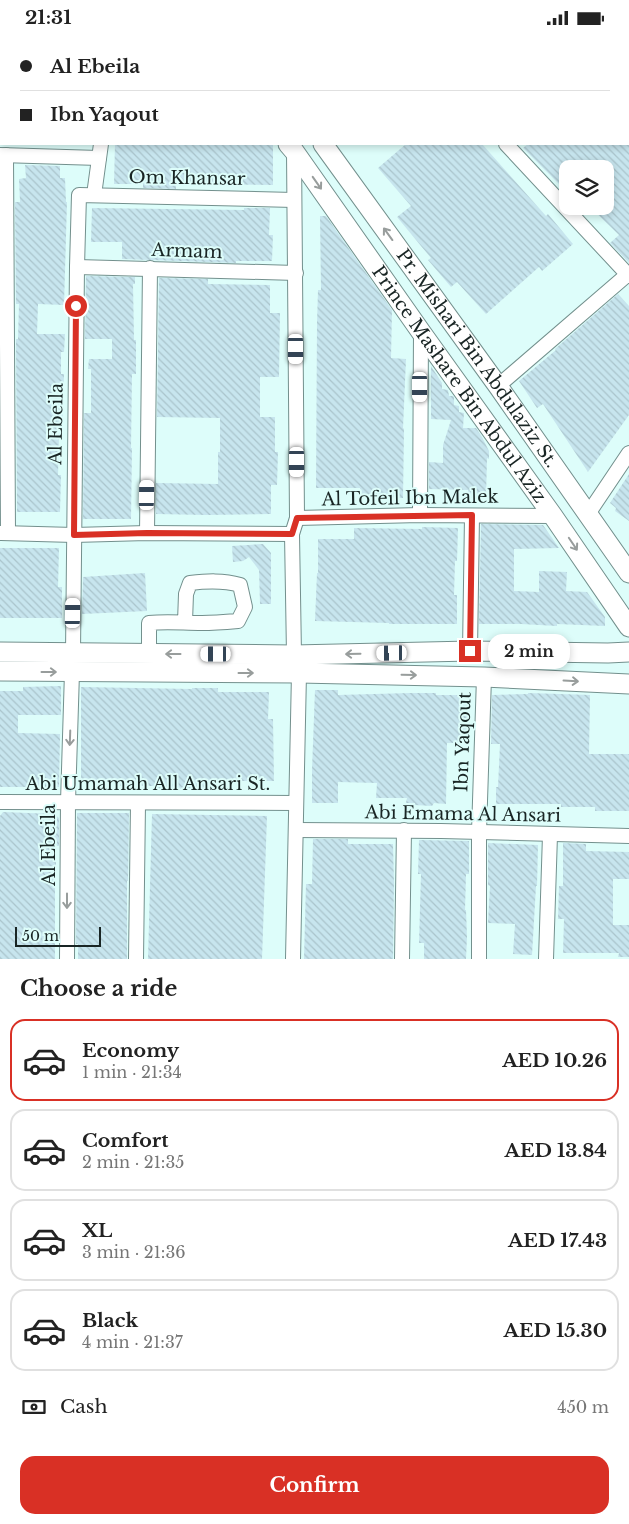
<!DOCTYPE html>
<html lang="en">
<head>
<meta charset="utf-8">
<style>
	:root { --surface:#fff; --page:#f2f2f2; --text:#222; --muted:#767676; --line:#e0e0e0; --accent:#d93025 }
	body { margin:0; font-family:"Libre Baskerville",serif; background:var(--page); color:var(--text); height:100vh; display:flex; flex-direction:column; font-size:19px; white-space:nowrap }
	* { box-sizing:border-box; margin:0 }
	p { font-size:16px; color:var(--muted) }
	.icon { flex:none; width:28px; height:28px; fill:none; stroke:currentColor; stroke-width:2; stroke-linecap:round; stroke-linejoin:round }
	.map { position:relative; height:924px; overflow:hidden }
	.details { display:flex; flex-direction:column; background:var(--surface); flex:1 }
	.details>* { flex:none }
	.top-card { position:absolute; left:0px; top:0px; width:630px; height:110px; box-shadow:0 2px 8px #0003; display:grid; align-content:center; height:110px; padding:0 20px; background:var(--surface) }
	.tools { position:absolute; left:559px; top:125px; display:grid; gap:10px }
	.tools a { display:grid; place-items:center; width:55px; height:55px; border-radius:10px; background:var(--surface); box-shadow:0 2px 8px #0003; font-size:25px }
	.scale { position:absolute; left:15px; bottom:12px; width:86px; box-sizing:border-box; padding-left:5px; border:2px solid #192524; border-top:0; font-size:14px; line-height:18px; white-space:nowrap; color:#192524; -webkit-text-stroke:4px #ddfdfa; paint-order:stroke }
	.end { position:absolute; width:22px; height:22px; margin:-11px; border:6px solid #d93025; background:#fff; box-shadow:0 0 0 2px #fff }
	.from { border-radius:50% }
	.bubble { position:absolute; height:35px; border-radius:15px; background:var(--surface); box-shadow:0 2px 8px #0003; font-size:16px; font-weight:800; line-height:35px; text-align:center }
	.car { position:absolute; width:15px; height:30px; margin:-15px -8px; border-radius:6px; box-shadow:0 0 4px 1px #0007; background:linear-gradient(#fff 24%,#345 0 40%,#fff 0 76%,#345 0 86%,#fff 0) }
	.top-card b { display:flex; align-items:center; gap:18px; height:48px; font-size:19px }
	.top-card b+b { border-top:1px solid var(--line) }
	.top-card i { width:12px; height:12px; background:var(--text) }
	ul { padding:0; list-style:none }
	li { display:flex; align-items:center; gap:15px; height:82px; margin:0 10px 8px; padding:0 10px; border:2px solid var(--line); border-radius:15px }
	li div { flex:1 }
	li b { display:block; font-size:19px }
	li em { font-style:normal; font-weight:800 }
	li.selected { border-color:var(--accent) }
	li>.icon { width:45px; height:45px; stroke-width:1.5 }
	h2 { padding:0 20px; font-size:22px; line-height:60px }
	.pay { display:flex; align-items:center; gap:12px; height:55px; padding:0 20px; font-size:19px }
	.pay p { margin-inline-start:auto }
	.action { display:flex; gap:10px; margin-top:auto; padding:10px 20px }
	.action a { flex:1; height:58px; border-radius:15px; background:var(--accent); color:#fff; font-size:20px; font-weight:800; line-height:58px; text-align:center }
	.status { display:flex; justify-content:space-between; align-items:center; height:35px; padding:0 25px; background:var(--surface); direction:ltr }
	.status svg { height:14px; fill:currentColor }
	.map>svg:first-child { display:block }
</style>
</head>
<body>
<div class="status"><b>21:31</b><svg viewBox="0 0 49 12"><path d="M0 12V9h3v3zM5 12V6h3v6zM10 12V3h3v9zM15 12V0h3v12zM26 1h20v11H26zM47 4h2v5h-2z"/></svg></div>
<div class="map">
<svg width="629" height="924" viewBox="0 0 629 924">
	<defs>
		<pattern id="building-back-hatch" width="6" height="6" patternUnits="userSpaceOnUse" patternTransform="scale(1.25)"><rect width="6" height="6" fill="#c7e5ee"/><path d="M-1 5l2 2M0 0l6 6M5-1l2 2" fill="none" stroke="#aac4cc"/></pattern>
	</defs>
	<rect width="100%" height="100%" fill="#ddfdfa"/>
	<g fill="url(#building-back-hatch)">
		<polygon points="115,109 273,109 273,150 176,149 176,154 143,153 143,149 114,149"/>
		<polygon points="406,109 482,109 546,181 548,179 573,209 542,236 539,232 486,279 457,247 451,252 428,225 431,223 397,182 411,171 378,133"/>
		<polygon points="528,109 629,109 629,228 610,208 619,200 589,171 605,171 605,134 568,134 568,158 523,113"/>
		<polygon points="25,130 60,131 60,143 65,143 66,167 67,167 64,270 38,269 37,299 65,299 64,317 61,317 61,339 64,339 62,401 59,401 58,440 61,440 60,477 17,477 16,304 18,304 19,269 16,269 15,167 20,167 19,144 26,143"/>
		<polygon points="92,173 244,175 244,173 270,173 269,200 273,200 272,226 236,226 236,228 122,224 122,207 91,207"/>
		<polygon points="320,181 326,181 392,275 391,323 406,324 403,393 404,394 403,463 360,463 360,453 316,453 317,288 318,255 321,255"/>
		<polygon points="86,241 135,242 135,249 133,249 134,305 136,305 136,339 132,339 131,413 132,413 131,484 83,484 84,378 91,378 91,334 88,334 89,324 112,324 112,304 85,304"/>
		<polygon points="159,243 208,244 208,249 270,250 270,278 280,278 279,342 260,342 260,382 275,382 275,417 278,417 277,450 271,450 271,479 207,480 156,479 156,448 218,449 218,417 220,417 220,383 157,382"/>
		<polygon points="618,259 629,271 629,380 588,437 543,369 537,373 519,346 556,315 555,314"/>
		<polygon points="431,331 442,348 442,354 448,355 449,361 453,361 454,362 454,370 459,371 459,377 464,378 463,393 476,393 482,402 489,416 489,424 487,423 486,463 468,463 468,455 429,454 429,427 443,428 443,410 451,385 431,384"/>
		<polygon points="629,439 629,486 615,476 616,473 610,468"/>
		<polygon points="481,489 543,490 559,513 514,514 514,556 539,557 539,536 567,537 566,556 587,557 605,582 605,591 557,589 557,591 521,589 479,589"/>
		<polygon points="422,492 458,493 457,526 455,526 454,560 457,560 457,589 389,589 389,588 315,586 317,538 318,538 318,504 354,504 354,493 422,494"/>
		<polygon points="263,509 271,518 271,569 260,569 259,535 249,522 243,526 233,527 232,511"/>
		<polygon points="0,513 59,513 58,552 62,552 62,583 0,583"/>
		<polygon points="145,538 147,576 82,579 83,542"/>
		<polygon points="61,651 61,680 18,680 18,698 60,699 59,752 0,752 0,656 23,656 23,652"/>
		<polygon points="81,652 192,654 192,653 218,653 218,657 269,657 268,684 273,684 274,746 217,746 217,753 154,754 154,751 120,751 120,746 81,745"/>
		<polygon points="315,655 338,655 338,660 411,658 436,658 436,660 470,660 469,708 447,708 446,769 434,768 432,771 415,770 415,768 406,768 407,763 376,763 377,748 338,747 338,768 312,768 312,735"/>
		<polygon points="528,658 590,660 589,719 629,719 629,776 595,776 595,772 561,772 561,769 496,769 496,752 498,752 500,709 491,709 492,660 528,659"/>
		<polygon points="3,777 54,779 59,783 59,811 56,811 56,840 55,840 55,924 0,924 0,781"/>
		<polygon points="77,778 129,778 128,846 127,846 127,924 78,924 78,909 76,909"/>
		<polygon points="152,779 267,781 262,924 148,924"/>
		<polygon points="313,804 348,804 348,809 393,809 394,848 393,924 304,924 306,849 312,849"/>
		<polygon points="419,805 469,806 469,839 466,839 465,875 466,875 467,902 466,924 424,924 424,908 419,908 421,839 418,839"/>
		<polygon points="488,808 538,810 537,851 536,851 532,920 513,919 515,889 488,888 490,851 488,850"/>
		<polygon points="563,808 586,809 586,816 629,817 629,844 613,844 613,890 629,890 629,922 618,922 619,918 563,918 564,884 558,884 559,851 563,851"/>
	</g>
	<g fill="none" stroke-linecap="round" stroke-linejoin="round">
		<defs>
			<g id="street">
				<polyline points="404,0 405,1"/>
				<polyline points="590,0 591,1"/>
				<polyline points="28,1 28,0"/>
				<polyline points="100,1 100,0"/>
				<polyline points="294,1 294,0"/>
				<polyline points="325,1 325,0"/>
				<polyline points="472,1 473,0"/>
				<polyline points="0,47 1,47"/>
				<polyline points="506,109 629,241"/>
				<polyline points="0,120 99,123"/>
				<polyline points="6,120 8,498"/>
				<polyline points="94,160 101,109"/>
				<polyline points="77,232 296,238"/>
				<polyline points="498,351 628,239"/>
				<polyline points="588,479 629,418"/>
				<polyline points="420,480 421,297"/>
				<polyline points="297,483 420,480 553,481"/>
				<polyline points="1,498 74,500 147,498 292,499"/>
				<polyline points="147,498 150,233"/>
				<polyline points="470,616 472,481"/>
				<polyline points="73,618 77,232 79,160 294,165"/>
				<path d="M149 619V588C168 586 183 588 202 588 214 588 226 587 238 586L245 572 240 550C223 545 207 546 190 548L186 559 185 587"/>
				<polyline points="294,620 292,499 297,483 294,116"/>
				<polyline points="0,767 296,768"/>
				<polyline points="296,795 441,796 629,801"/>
				<polyline points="67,924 68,767 72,637"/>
				<polyline points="136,924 138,769"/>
				<polyline points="293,924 299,638"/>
				<polyline points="402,924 404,795"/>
				<polyline points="479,924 479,797 484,642"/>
				<polyline points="546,924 550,800"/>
			</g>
			<g id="secondary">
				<polyline points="201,0 202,1"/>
				<polyline points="243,0 244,1"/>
				<path id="s1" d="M288 109 294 116 421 297 553 481 629 592"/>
				<path id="s2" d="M323 109 498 351 629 538"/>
				<polyline points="0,617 294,620 470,616 608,618 629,617"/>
				<polyline points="0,636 299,638 484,642 629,649"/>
			</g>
		</defs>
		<use href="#street" stroke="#73908d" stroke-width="16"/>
		<use href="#secondary" stroke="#73908d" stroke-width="21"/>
		<use href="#street" stroke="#fff" stroke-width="14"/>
		<use href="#secondary" stroke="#fff" stroke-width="19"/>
	</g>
	<defs><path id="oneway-shaft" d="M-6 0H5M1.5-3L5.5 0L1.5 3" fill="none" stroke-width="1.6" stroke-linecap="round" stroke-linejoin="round" transform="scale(1.25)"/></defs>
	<g stroke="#989d9c">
		<use href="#oneway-shaft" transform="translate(317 148) rotate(55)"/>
		<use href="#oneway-shaft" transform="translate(388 199) rotate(-126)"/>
		<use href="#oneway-shaft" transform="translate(573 509) rotate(56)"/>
		<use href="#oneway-shaft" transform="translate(173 619) rotate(-180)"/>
		<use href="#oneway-shaft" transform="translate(353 619) rotate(179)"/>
		<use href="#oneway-shaft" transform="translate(49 637)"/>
		<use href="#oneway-shaft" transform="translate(246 638)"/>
		<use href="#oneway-shaft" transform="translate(409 640) rotate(1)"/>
		<use href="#oneway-shaft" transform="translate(571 646) rotate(3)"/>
		<use href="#oneway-shaft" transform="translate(70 703) rotate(92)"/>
		<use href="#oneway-shaft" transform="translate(67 866) rotate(90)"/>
	</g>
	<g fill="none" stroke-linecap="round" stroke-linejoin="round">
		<polyline stroke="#d93025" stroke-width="6" points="76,271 74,500 147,498 292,499 297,483 472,480 470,616"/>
	</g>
	<g text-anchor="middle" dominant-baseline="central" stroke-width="4" stroke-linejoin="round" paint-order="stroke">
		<g font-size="18" fill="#192524" stroke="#ddfdfa">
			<text transform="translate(187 143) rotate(1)">Om Khansar</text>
			<text transform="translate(187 216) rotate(2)">Armam</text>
			<text stroke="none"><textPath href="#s2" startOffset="264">Pr. Mishari Bin Abdulaziz St.</textPath></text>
			<text stroke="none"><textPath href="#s1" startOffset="295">Prince Mashare Bin Abdul Aziz</textPath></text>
			<text transform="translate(56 389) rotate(-89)">Al Ebeila</text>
			<text transform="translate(410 463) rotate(-1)">Al Tofeil Ibn Malek</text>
			<text transform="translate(463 707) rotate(-88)">Ibn Yaqout</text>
			<text x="148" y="749">Abi Umamah All Ansari St.</text>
			<text transform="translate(463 779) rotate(1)">Abi Emama Al Ansari</text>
			<text transform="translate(49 810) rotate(-90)">Al Ebeila</text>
		</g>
	</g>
</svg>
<div class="tools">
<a><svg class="icon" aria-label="layers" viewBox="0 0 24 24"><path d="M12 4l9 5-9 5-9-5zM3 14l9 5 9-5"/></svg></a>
</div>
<div class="scale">50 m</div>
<i class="end from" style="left:76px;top:271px"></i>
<i class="end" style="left:470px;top:616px"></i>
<div class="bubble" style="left:488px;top:599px;width:82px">2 min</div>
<i class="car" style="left:296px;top:314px;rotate:180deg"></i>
<i class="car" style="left:420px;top:352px;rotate:180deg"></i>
<i class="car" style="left:297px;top:427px;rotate:180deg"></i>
<i class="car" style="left:147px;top:460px;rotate:1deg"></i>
<i class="car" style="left:73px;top:578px;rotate:1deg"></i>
<i class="car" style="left:392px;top:618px;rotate:269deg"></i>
<i class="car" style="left:216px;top:619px;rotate:270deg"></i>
<div class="top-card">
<b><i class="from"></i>Al Ebeila</b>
<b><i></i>Ibn Yaqout</b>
</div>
</div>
<section class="details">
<h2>Choose a ride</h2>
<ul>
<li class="selected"><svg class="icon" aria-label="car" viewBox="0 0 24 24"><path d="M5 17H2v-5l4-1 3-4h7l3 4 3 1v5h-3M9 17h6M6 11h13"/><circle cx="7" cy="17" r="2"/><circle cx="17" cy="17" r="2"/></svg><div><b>Economy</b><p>1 min · 21:34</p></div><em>AED 10.26</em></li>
<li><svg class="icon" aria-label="car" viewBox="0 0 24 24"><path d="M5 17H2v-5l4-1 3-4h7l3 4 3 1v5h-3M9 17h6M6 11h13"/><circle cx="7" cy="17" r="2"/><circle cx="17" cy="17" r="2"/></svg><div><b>Comfort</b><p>2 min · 21:35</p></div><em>AED 13.84</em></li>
<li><svg class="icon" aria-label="car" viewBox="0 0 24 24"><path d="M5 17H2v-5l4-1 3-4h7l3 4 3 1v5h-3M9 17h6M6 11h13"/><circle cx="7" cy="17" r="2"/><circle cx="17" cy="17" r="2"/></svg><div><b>XL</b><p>3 min · 21:36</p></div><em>AED 17.43</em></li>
<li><svg class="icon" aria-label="car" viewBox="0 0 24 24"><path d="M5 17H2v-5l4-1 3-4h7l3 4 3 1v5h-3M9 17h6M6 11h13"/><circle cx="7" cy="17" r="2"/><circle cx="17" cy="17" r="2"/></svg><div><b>Black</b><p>4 min · 21:37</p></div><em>AED 15.30</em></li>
</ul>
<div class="pay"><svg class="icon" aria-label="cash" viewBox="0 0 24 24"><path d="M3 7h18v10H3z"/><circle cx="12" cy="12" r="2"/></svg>Cash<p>450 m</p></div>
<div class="action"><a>Confirm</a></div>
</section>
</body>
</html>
